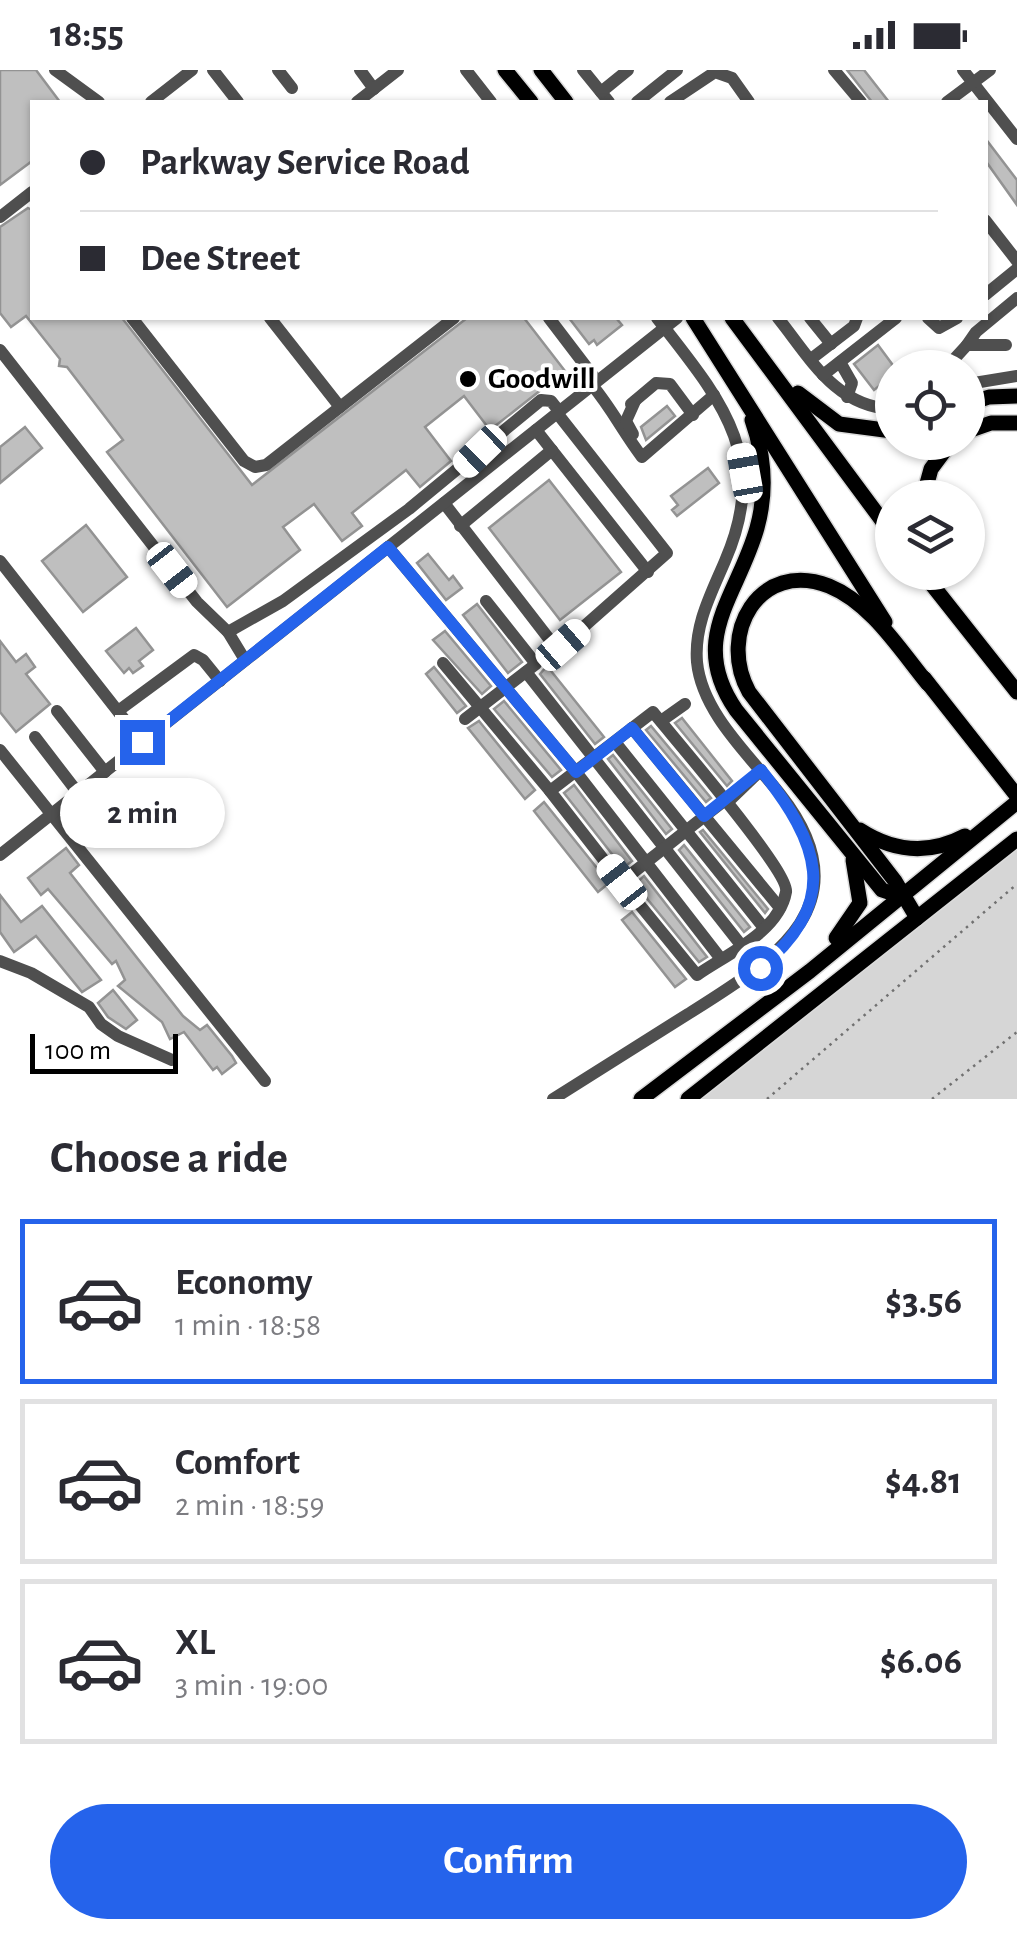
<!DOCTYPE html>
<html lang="en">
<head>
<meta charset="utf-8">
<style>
	:root { --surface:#fff; --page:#f2f2f3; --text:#2b2b33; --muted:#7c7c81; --line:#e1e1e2; --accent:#2563eb }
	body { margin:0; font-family:"Alegreya Sans",sans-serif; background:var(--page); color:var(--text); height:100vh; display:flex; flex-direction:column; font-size:38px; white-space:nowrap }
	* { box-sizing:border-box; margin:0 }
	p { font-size:32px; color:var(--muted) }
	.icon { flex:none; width:55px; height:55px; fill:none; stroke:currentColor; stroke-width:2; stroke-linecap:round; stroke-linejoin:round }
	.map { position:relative; height:1029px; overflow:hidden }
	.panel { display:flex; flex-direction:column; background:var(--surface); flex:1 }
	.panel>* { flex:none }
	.banner { position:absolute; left:30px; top:30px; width:958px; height:220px; border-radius:0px; box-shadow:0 2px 8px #0004; display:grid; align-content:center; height:220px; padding:0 50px; background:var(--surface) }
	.fabs { position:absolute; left:875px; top:280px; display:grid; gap:20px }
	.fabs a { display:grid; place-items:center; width:110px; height:110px; border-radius:50%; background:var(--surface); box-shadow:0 2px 8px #0004; font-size:50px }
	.scale { position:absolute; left:30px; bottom:25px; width:148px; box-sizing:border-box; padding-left:10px; border:5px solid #000; border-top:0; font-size:28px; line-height:35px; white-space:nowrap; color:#000; -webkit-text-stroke:8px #fff; paint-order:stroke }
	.end { position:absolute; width:45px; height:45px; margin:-22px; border:12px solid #2563eb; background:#fff; box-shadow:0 0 0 5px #fff }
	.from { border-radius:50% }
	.bubble { position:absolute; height:70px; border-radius:35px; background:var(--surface); box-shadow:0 2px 8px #0004; font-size:32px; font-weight:700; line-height:70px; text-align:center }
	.car { position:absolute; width:30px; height:60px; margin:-30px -15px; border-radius:12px; box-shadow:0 0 8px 2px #0007; background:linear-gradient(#fff 24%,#345 0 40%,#fff 0 76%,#345 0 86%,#fff 0) }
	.banner b { display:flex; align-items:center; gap:35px; height:95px; font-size:38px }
	.banner b+b { border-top:2px solid var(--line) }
	.banner i { width:25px; height:25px; background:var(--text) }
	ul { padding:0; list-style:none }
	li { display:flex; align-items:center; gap:30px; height:165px; margin:0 20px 15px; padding:0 30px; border:5px solid var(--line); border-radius:0px }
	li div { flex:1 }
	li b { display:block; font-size:38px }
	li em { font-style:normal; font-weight:700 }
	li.selected { border-color:var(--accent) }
	li>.icon { width:90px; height:90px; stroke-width:1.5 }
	h2 { padding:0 50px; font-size:45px; line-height:120px }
	.button { display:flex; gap:20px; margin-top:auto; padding:20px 50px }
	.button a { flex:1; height:115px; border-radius:60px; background:var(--accent); color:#fff; font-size:40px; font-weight:700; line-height:115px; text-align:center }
	.status { display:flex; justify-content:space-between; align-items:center; height:70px; padding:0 50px; background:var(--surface); direction:ltr }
	.status svg { height:28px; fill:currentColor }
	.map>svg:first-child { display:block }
</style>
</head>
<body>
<div class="status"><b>18:55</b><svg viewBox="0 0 49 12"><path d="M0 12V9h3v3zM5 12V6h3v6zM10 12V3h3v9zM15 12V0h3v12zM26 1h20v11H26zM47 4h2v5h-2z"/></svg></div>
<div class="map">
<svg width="1017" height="1029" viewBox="0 0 1017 1029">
	<rect width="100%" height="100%" fill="#fff"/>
	<polygon fill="#d6d6d6" points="1017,777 1017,1029 697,1029"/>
	<g fill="#bfbfbf" stroke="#939393" stroke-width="2.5">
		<polygon points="0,0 36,0 60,32 32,32 32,91 0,115"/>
		<polygon points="847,0 864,0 889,32 872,32"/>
		<polygon points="985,68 1017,110 1017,135 985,90"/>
		<polygon points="28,138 32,140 32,248 122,248 252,415 467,248 524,248 565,301 490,360 464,326 425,357 451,391 420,417 406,400 352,443 362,456 342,471 314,434 283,457 300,480 227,537 107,382 123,370 67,297 59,296 60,289 26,246 11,257 0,243 0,157"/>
		<polygon points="569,248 616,248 622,255 597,275 594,270 589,274"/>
		<polygon points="878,275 892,294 892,306 874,320 854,294"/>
		<polygon points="667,336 675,346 646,370 641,357"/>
		<polygon points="25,357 42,378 0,413 0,377"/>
		<polygon points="708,398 719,413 677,446 672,440 678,435 671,426"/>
		<polygon points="549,410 621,502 560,550 489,458"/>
		<polygon points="86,455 127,507 83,542 42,491"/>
		<polygon points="428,484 449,510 453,506 462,518 446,530 417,493"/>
		<polygon points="477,534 522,592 508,603 463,545"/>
		<polygon points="136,558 153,580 139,591 143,596 133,603 129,598 124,603 106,581"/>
		<polygon points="445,561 491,616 482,624 433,570"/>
		<polygon points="0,571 16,592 26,584 35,597 26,604 50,634 16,662 0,642"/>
		<polygon points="547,596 604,667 595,674 540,604"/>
		<polygon points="434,597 466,636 457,643 426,604"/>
		<polygon points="504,631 561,700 552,707 494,639"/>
		<polygon points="682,648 732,711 727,716 675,653"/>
		<polygon points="479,651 535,720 525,729 468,658"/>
		<polygon points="651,656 711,728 706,732 646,660"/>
		<polygon points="613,685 672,759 666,764 608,689"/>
		<polygon points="574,715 632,791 623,798 564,723"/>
		<polygon points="544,732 609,813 598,822 534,741"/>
		<polygon points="703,760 768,839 765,843 700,762"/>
		<polygon points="684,775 750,857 744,862 679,780"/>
		<polygon points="66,778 79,795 70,803 183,946 200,960 207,955 232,986 236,993 222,1004 217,997 213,1000 184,962 170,969 162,952 118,916 125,910 116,891 112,894 48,819 41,825 28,808"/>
		<polygon points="644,806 707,887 699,892 635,814"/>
		<polygon points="0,825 21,852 42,836 101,910 82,922 36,866 14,882 0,862"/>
		<polygon points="632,842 686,909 675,917 622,850"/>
		<polygon points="113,920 137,950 126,959 108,947 98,933"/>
	</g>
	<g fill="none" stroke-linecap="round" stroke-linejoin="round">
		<defs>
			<g id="major">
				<polyline points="505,0 531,32"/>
				<polyline points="541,0 566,32"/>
				<polyline points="693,248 885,552"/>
				<polyline points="732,248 892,464"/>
				<polyline points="798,323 839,354 892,361"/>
				<polyline points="968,334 989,327 1017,326"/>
				<path d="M752 350C764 384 767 422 757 458 738 526 687 569 736 640L882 820 900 826"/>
				<polyline points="968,361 991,353 1017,353"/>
				<polyline points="923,428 931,399 951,372"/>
				<polyline points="922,502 1017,622"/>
				<polyline points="924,608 1017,726"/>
				<path d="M860 760C894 782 929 785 965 766"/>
				<path d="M917 848 895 811 749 622C717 564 759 489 829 516 871 533 900 580 928 614"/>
				<polyline points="836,868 860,833 853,790"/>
				<polyline points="641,1029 810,901 1017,732"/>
				<polyline points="688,1029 1017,769"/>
			</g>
		</defs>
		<use href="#major" stroke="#dbdbdb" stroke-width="18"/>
		<g stroke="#717171" stroke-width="2.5" stroke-dasharray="2.5 5" stroke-linecap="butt">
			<polyline points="767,1029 1017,814"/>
			<polyline points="932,1029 1017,962"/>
		</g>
		<g stroke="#4f4f4f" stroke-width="12">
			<polyline points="55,0 99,32"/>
			<polyline points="213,0 238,32"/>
			<polyline points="278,0 292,18"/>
			<polyline points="360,0 374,19"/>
			<polyline points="466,0 491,32"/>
			<polyline points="583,0 609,32"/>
			<polyline points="834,0 861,32"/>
			<polyline points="963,0 1017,69"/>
			<polyline points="601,22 628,0"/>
			<polyline points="151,32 192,0"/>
			<polyline points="357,32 398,0"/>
			<polyline points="637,32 677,0"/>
			<polyline points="670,32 715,2 732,8 749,32"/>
			<polyline points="947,32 990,0"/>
			<polyline points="0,147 32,122"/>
			<polyline points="985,150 1017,191"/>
			<polyline points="985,225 1017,199"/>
			<polyline points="132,248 244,391 255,397 266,395 454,248"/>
			<polyline points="270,248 340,337"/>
			<polyline points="549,248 597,311"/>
			<path d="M778 248C810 288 836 337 892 339"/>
			<polyline points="810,248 831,274"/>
			<polyline points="928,248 939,258 957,248"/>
			<polyline points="967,275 976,262 1017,228"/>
			<polyline points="0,280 197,532 228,562 245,590"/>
			<polyline points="811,289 854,256 857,248"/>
			<polyline points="840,292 852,313 847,327"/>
			<polyline points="946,298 967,275 1006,275"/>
			<polyline points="823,305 896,248"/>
			<polyline points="968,314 1017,306"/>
			<path d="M592 315C612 339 623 362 642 387L714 325"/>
			<polyline points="631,334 656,313 670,314 693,345"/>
			<polyline points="536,360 648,502"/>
			<polyline points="633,364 626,351 635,331"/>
			<polyline points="444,433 553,574 563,575 667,483 557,343"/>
			<polyline points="460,456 552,380"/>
			<polyline points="388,477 576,702 721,889"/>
			<polyline points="0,491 142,672"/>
			<polyline points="228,562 283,531 409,439 541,330 551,331 559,341"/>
			<polyline points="443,593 550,721"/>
			<polyline points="526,602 741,875"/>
			<polyline points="57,641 105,702"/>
			<polyline points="118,641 194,585 203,590 220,611"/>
			<polyline points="465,649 536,594 486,531"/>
			<polyline points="661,651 685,634"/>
			<polyline points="632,658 780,838"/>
			<polyline points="35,667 78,723"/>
			<polyline points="615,672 764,858"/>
			<polyline points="0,680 265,1011"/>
			<polyline points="742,716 726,729 731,729 761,700"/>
			<polyline points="0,785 677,248"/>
			<path d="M621 812 550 721 653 642C673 667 790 802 786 822 779 862 727 884 697 905L621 812C656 785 689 758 724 731L726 729"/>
			<polyline points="0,891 31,903 89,937 101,954 118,966 172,990"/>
			<path d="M553 1029C598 1001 643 972 688 944 774 890 867 834 780 724 750 686 702 643 697 592 694 555 711 524 725 491 771 385 720 329 657 248"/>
		</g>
		<use href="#major" stroke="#000" stroke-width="15"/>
	</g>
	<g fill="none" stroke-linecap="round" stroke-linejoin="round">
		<path stroke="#2563eb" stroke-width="12" d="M142 672 388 477 576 702 632 658 704 746 761 700C819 773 842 831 760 898"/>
	</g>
	<circle fill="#000" stroke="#fff" stroke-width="4" cx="468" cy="309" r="10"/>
	<g text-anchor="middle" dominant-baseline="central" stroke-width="8" stroke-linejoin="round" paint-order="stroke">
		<g font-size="30" font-weight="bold" fill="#000" stroke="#fff" text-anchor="start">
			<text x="488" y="309">Goodwill</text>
		</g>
	</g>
</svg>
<div class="fabs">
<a><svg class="icon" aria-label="locate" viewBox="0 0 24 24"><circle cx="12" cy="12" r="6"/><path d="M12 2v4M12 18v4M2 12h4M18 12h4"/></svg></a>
<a><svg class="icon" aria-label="layers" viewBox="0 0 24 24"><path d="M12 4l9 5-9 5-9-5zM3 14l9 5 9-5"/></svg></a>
</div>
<div class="scale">100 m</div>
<i class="end from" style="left:760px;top:898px"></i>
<i class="end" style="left:142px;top:672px"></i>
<div class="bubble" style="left:60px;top:708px;width:165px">2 min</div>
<i class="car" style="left:480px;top:381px;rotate:226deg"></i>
<i class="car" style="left:745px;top:403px;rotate:350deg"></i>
<i class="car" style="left:172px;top:500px;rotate:142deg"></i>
<i class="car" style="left:563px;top:575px;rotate:49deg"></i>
<i class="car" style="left:622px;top:812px;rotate:322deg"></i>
<div class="banner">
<b><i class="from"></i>Parkway Service Road</b>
<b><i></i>Dee Street</b>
</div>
</div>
<section class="panel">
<h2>Choose a ride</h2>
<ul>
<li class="selected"><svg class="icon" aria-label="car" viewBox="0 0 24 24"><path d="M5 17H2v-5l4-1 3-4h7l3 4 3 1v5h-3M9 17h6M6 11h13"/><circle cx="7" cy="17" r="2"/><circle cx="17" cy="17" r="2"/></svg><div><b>Economy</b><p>1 min · 18:58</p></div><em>$3.56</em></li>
<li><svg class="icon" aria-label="car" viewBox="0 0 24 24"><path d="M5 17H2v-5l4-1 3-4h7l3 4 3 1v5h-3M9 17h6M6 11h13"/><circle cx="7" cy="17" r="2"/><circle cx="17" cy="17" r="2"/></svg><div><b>Comfort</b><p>2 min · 18:59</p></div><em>$4.81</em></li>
<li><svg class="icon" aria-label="car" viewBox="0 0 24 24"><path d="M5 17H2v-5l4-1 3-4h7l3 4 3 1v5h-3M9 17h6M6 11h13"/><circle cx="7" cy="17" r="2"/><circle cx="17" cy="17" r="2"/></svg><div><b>XL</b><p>3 min · 19:00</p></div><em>$6.06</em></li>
</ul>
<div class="button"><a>Confirm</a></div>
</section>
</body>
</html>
